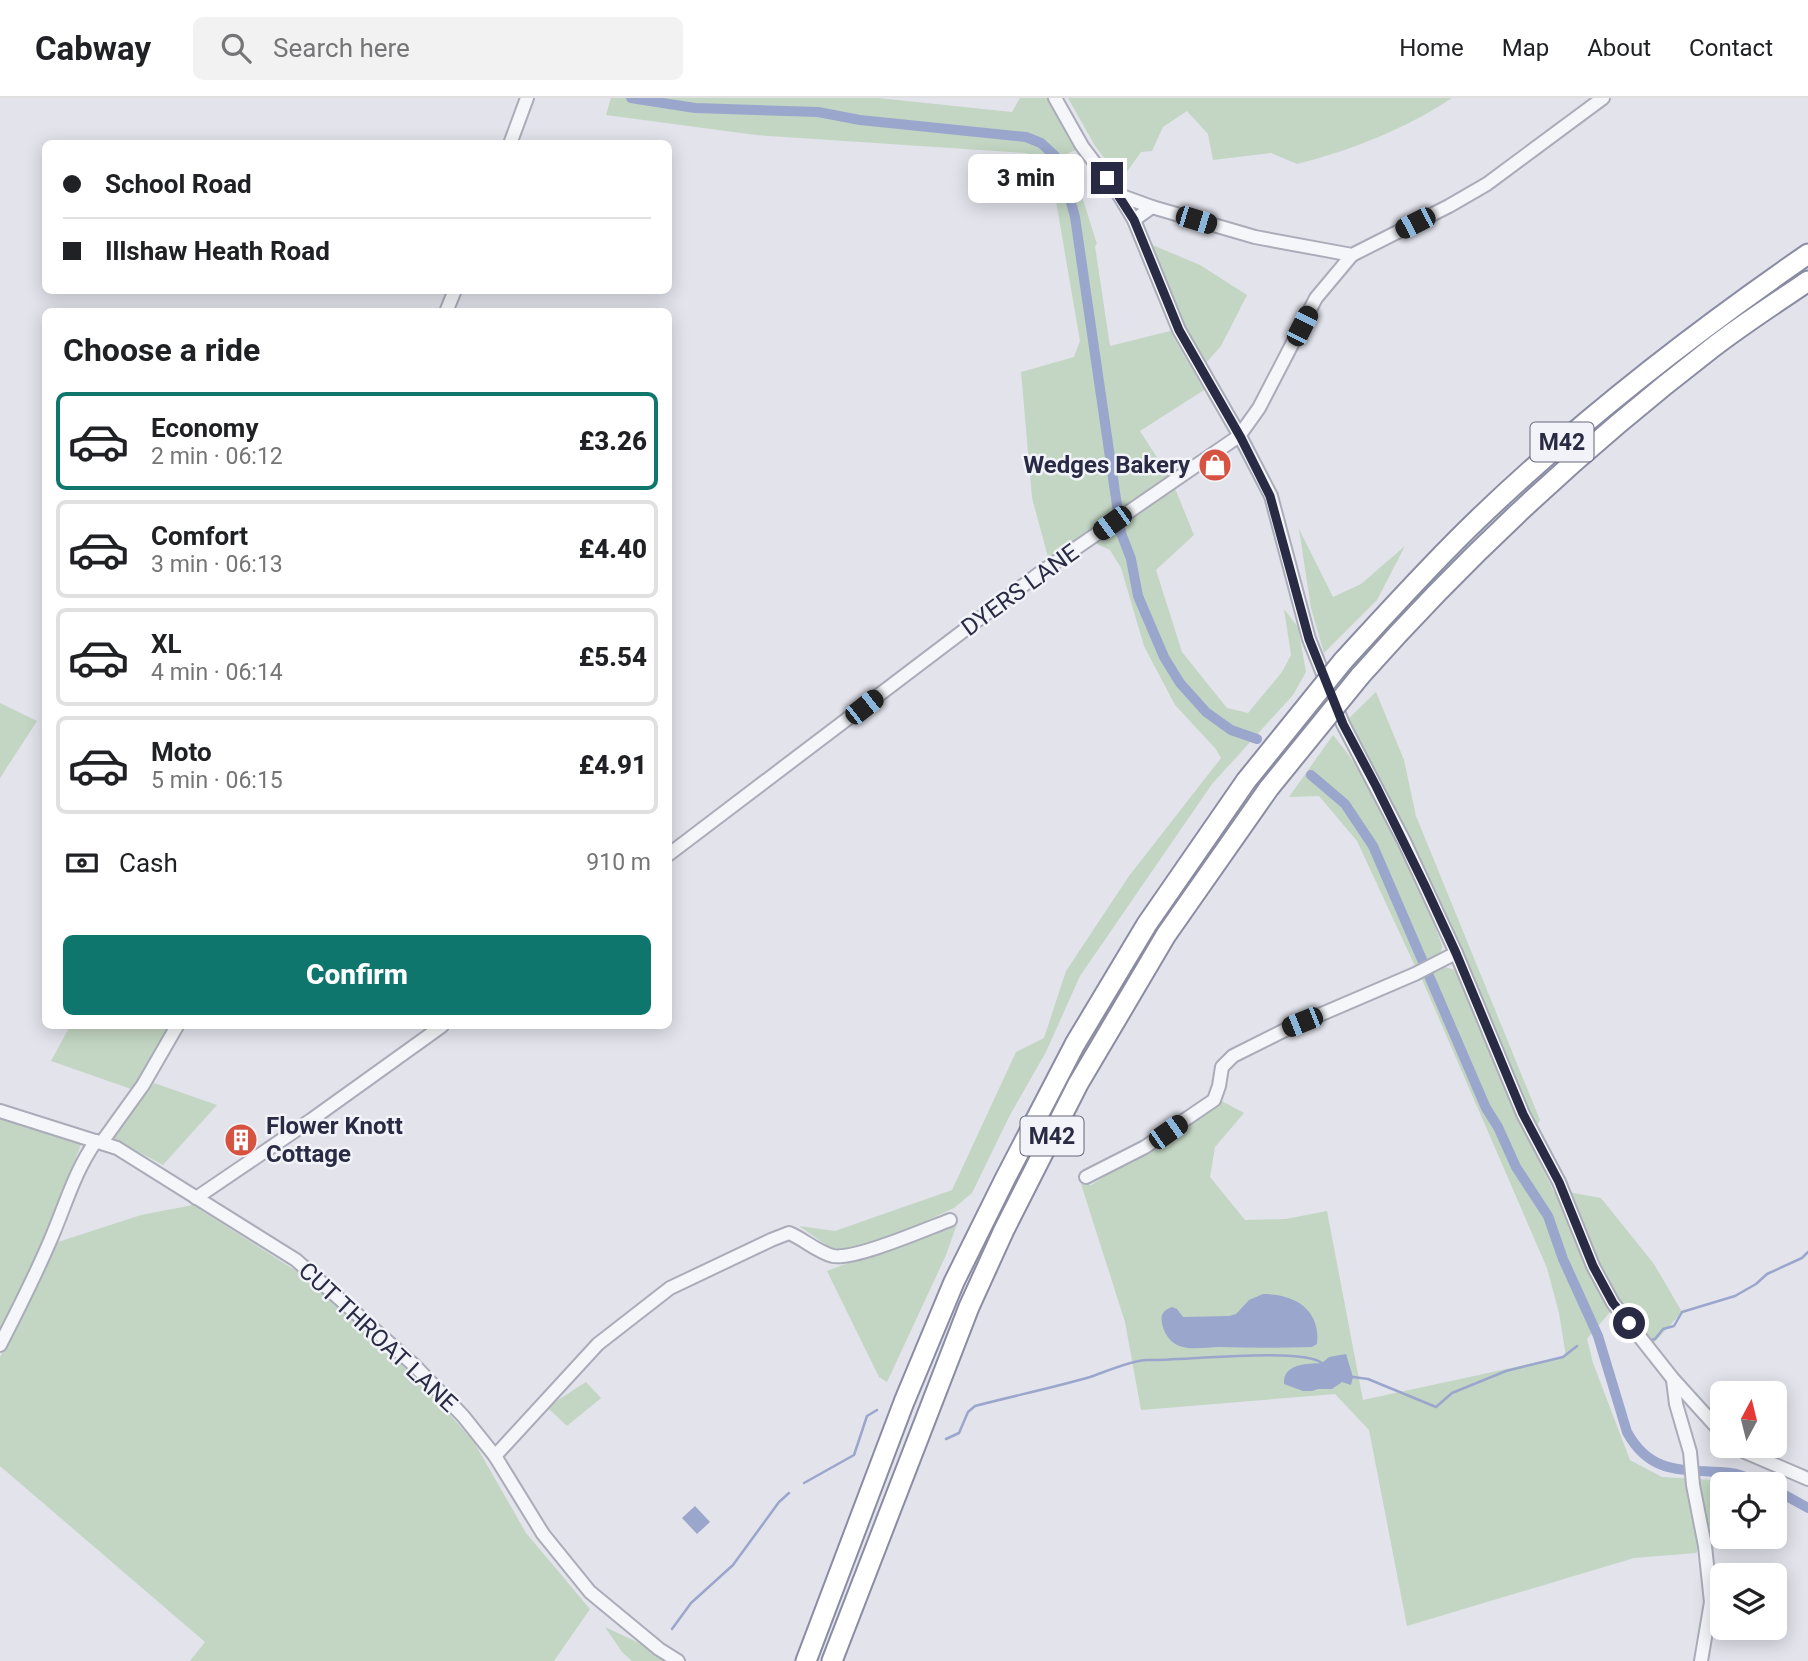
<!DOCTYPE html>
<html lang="en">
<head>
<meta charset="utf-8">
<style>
	:root { --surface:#fff; --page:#f2f2f2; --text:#202124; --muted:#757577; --line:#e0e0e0; --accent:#0f766e }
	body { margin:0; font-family:Roboto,sans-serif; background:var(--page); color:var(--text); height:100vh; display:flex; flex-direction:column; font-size:26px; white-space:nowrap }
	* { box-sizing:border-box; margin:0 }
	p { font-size:23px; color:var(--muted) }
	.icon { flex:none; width:38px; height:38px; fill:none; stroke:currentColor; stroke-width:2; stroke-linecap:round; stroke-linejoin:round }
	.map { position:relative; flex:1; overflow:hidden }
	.side { position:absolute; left:42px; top:210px; width:630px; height:721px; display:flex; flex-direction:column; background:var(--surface); border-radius:10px; box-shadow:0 4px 18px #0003 }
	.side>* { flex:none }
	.guide { position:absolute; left:42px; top:42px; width:630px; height:154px; border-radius:10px; box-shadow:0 4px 18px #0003; display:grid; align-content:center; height:154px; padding:0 21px; background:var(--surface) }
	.needle { width:46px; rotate:7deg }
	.buttons { position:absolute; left:1710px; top:1283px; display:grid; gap:14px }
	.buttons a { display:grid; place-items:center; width:77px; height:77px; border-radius:10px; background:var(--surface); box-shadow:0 4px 18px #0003; font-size:35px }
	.end { position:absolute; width:32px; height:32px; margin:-16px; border:9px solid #292b45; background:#fff; box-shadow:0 0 0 4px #fff }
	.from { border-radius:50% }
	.bubble { position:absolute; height:49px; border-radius:10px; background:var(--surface); box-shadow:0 4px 18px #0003; font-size:23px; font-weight:800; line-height:49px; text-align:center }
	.car { position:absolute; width:21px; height:42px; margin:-21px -10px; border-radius:9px; box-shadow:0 0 5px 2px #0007; background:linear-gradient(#222 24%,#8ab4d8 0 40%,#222 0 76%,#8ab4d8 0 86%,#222 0) }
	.guide b { display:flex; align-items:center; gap:24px; height:66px; font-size:26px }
	.guide b+b { border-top:2px solid var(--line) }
	.guide i { width:18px; height:18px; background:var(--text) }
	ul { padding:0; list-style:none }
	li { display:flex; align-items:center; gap:21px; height:98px; margin:0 14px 10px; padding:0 7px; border:4px solid var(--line); border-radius:10px }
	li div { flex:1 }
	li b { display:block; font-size:26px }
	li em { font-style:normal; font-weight:800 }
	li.selected { border-color:var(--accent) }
	li>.icon { width:63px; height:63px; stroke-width:1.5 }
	h2 { padding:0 21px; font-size:32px; line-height:84px }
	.pay { display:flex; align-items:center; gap:18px; height:77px; padding:0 21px; font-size:26px }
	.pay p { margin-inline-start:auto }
	.action { display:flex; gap:14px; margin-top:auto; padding:14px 21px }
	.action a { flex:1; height:80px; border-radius:10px; background:var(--accent); color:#fff; font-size:28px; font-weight:800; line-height:80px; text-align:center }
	header { display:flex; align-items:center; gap:42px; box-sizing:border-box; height:98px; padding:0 35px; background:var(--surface); border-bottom:2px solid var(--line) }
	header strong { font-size:33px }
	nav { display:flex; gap:38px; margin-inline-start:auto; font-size:24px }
	.search { width:490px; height:63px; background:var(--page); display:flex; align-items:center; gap:18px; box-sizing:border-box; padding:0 24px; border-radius:10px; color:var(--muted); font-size:26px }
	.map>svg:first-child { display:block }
</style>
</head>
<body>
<header>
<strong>Cabway</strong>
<div class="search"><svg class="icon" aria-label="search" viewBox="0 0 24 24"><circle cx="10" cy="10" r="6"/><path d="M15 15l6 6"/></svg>Search here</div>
<nav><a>Home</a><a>Map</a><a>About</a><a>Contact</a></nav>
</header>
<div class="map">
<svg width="1808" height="1563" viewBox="0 0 1808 1563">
	<rect width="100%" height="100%" fill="#e2e3eb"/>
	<g fill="#c3d6c3">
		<polygon points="611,0 878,0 1012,14 1020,0 1050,0 1078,51 1064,57 1083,102 1097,146 1095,148 1110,248 1170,233 1204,292 1140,333 1171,381 1048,459 1032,400 1021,274 1074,259 1080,243 1052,80 1026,55 756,37 606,17"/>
		<path d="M1068 0H1452C1405 31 1352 52 1297 66L1271 55 1213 62 1208 36 1187 13 1163 29 1152 53 1141 54 1121 82 1095 48Z"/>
		<polygon points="1150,146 1200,167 1247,197 1221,248 1204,267 1185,230"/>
		<polygon points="1174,388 1194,437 1156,472 1182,554 1227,610 1248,615 1282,574 1291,557 1284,511 1298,529 1306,574 1293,597 1212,686 1080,878 1046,954 1010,1017 972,1095 954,1110 870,1149 836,1154 799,1128 835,1133 952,1092 1016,954 1044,940 1066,873 1129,778 1221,660 1215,650 1175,607 1144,548 1121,470 1110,452 1095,445"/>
		<polygon points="1299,431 1333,499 1361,486 1405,448 1377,502 1324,555 1311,510"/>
		<polygon points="1376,594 1404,662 1416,718 1540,1022 1535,1031 1376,679 1348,621"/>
		<polygon points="0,605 37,623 0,680"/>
		<path d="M1333 637C1384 699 1414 773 1442 847L1441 856 1415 868 1357 743 1319 698 1289 699Z"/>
		<polygon points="1441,868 1455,872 1461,876 1514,1010 1554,1094 1563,1093 1601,1100 1654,1166 1682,1214 1651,1248 1617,1206 1587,1241 1593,1265 1630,1362 1662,1379 1730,1383 1732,1386 1722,1386 1722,1417 1711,1425 1696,1455 1634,1460 1407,1528 1369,1332 1335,1296 1141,1312 1125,1224 1081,1086 1091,1087 1209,1013 1220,1002 1244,1015 1215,1049 1210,1079 1245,1122 1286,1121 1327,1113 1363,1302 1566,1258 1559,1215 1547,1170 1421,879"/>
		<polygon points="70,928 172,928 134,992 51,963"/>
		<polygon points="154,985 217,1007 163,1067 113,1040"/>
		<polygon points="0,1018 82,1044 41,1150 0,1238"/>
		<polygon points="193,1107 301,1176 423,1286 474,1344 526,1435 590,1511 554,1563 190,1563 205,1544 0,1368 0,1259 58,1144 141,1117"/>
		<polygon points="958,1123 946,1157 887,1284 879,1279 827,1173"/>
		<polygon points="586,1284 601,1300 567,1328 547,1309"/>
		<polygon points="605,1529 637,1544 668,1563 632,1563 622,1554"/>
	</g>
	<g fill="#9ba6cd">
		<path d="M1263 1196C1295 1196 1321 1212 1317 1246L1312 1249C1281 1250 1250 1250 1220 1249 1206 1249 1189 1253 1177 1247 1169 1243 1163 1233 1162 1225 1160 1216 1164 1212 1172 1209L1177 1211 1183 1219 1229 1218 1236 1216 1249 1202Z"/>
		<path d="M1346 1256 1353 1279 1351 1287 1342 1284 1332 1291H1318L1312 1293H1303L1284 1286C1283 1265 1307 1266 1322 1265L1329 1259Z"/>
		<polygon points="695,1408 710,1424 697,1436 682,1420"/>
	</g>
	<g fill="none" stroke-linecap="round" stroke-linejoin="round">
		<g stroke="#9ba6cd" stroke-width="2.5">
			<polyline points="1618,1235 1626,1237 1635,1243"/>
			<polyline points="1650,1242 1655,1241 1663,1231 1674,1228 1682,1214 1735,1198 1756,1186 1767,1176 1802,1160 1808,1154"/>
			<polyline points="1353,1279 1368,1281 1436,1309 1452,1295 1506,1273 1563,1259 1577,1248"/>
			<path d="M946 1341 959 1335 968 1314 975 1308C1013 1298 1052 1290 1090 1279 1105 1274 1132 1262 1147 1262 1179 1263 1301 1249 1322 1265"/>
			<polyline points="804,1385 854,1357 867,1318 877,1312"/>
			<polyline points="672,1531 691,1505 733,1467 779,1404 789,1395"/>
		</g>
		<g stroke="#9ba6cd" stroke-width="10">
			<polyline points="631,0 695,10 818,14 860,22 1026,39 1041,45 1055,58 1066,87 1075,119 1121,435 1131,461 1138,498 1164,559 1180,585 1206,614 1231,632 1257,641"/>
			<path d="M1311 677 1345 706 1373 748 1486 1010 1498 1029 1516 1069 1548 1118 1563 1161 1598 1238 1627 1334C1652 1380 1687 1370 1731 1375 1742 1376 1752 1382 1762 1386"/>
			<polyline points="1774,1391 1808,1410"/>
		</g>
		<defs>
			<g id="minor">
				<polyline points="1055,0 1082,48 1119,97 1134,122 1179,232 1241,340 1271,398 1309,541 1343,626 1404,743 1456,855 1523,1016 1559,1084 1593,1168 1613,1205 1673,1281 1722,1335"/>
				<polyline points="510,46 527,0"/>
				<polyline points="1119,97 1152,109"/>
				<polyline points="1134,122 1152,109 1255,139 1352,157 1449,108 1487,86 1603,0"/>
				<polyline points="446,214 455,192"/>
				<polyline points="668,757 1037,477 1239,338 1259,310 1316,200 1352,157"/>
				<polyline points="0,1013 117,1050 296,1162 415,1268 463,1318 495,1358 543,1436 590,1494 659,1551 678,1563"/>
				<polyline points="102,1044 143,987 177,928"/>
				<polyline points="1086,1079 1145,1049 1214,1002 1219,988 1222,969 1233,958 1289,930 1415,876 1456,855"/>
				<polyline points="196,1100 311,1022 442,928"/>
				<path d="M0 1247C18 1212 35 1178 50 1143 65 1109 74 1074 96 1043"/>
				<polyline points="1673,1282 1676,1306 1690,1354 1693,1387 1705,1448 1711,1504 1701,1563"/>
				<polyline points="1737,1348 1745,1354 1808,1381"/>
				<path d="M495 1358 598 1246 670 1190 771 1142 789 1135C804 1141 817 1154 833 1158 855 1162 926 1131 950 1122"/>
			</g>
			<g id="highway">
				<path d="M1343 563C1387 515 1431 466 1478 421 1580 323 1692 236 1808 156"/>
				<path d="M1360 578C1466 458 1585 348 1712 250 1743 226 1776 205 1808 183"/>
				<polyline points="806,1563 904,1304 954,1184 1005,1081 1075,946 1147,826 1246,683"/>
				<polyline points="832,1563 969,1209 1004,1132 1078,986 1166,837 1269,690"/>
			</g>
		</defs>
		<use href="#minor" stroke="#aaacb9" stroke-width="16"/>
		<use href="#highway" stroke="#898ca3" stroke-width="23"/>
		<use href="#minor" stroke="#f5f6f9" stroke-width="12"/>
		<use href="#highway" stroke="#fff" stroke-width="19"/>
		<defs>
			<g id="highway-bridge">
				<polyline points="1246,683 1343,563"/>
				<polyline points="1269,690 1360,578"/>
			</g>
		</defs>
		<use href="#highway-bridge" stroke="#898ca3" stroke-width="23" stroke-linecap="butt"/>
		<use href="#highway-bridge" stroke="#fff" stroke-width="19"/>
	</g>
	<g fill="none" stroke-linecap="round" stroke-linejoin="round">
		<polyline stroke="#292b45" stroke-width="9" points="1107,80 1134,122 1179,232 1241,340 1270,398 1309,541 1343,626 1376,688 1425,788 1456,855 1523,1016 1559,1084 1593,1168 1613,1205 1629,1225"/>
	</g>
	<defs>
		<symbol id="shop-disc" viewBox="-11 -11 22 22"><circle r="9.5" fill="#d75341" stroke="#f2f3f8"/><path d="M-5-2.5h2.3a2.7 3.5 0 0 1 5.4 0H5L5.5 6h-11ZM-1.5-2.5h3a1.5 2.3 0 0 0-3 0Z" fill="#fff"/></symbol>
		<symbol id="building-disc" viewBox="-11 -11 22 22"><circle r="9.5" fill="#d75341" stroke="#f2f3f8"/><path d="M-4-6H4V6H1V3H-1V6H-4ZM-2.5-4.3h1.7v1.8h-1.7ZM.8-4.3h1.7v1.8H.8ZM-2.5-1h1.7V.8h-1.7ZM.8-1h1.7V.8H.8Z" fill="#fff"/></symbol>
	</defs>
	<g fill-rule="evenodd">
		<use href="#shop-disc" x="1196" y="348" width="38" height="38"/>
		<use href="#building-disc" x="222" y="1023" width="38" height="38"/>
	</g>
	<g text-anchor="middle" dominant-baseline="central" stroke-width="5" stroke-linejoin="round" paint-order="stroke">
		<g fill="#f2f3f8" stroke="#65677b" stroke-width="2">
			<rect x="1530.5" y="324.5" width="63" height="39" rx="5"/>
			<rect x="1020.5" y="1018.5" width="63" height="39" rx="5"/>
		</g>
		<g font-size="23" font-weight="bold" fill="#292b45">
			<text x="1562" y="344">M42</text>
			<text x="1052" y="1038">M42</text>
		</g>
		<g font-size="24" font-weight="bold" fill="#292b45" stroke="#f2f3f8" text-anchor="end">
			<text x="1190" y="367">Wedges Bakery</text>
			<text x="266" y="1028" text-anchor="start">Flower Knott<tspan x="266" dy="28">Cottage</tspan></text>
		</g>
		<g font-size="24" fill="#292b45" stroke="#f2f3f8">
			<text transform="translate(1020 492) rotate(-36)">DYERS LANE</text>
			<text transform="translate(378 1239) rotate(43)">CUT THROAT LANE</text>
		</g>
	</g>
</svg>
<div class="buttons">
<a><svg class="needle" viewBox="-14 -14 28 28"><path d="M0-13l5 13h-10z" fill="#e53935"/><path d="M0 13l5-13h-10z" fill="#757577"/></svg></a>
<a><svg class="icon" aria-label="locate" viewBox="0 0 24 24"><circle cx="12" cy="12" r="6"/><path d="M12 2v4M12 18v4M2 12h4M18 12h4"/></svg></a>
<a><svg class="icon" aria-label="layers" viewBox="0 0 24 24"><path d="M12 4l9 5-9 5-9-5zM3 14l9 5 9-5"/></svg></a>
</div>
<i class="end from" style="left:1629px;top:1225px"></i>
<i class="end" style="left:1107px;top:80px"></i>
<div class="bubble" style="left:968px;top:56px;width:116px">3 min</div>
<i class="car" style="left:1196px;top:122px;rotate:107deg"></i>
<i class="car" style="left:1415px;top:125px;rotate:243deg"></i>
<i class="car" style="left:1302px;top:228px;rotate:27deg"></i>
<i class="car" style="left:1112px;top:425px;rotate:234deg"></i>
<i class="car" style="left:864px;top:609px;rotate:52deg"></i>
<i class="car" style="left:1302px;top:924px;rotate:248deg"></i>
<i class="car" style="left:1168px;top:1034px;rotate:55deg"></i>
<div class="guide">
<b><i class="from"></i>School Road</b>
<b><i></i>Illshaw Heath Road</b>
</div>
<section class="side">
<h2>Choose a ride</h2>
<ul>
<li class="selected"><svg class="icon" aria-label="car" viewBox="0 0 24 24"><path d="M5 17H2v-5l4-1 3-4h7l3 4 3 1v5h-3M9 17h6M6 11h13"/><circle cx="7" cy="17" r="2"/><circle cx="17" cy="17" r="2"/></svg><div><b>Economy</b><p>2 min · 06:12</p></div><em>£3.26</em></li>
<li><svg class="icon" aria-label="car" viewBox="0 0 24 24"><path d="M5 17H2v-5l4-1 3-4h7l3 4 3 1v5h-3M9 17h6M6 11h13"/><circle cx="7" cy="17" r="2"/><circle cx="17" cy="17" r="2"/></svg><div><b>Comfort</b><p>3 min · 06:13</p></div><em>£4.40</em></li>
<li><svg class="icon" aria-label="car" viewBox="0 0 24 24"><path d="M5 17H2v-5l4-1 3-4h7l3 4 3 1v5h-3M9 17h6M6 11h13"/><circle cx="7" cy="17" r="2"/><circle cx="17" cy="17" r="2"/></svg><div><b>XL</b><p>4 min · 06:14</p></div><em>£5.54</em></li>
<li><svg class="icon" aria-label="car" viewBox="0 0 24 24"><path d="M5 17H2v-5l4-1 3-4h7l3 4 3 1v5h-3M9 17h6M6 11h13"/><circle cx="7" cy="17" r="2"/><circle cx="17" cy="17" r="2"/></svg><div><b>Moto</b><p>5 min · 06:15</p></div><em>£4.91</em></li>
</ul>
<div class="pay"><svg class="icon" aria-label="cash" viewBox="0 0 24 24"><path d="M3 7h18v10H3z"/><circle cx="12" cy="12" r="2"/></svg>Cash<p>910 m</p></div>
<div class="action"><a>Confirm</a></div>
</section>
</div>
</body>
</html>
